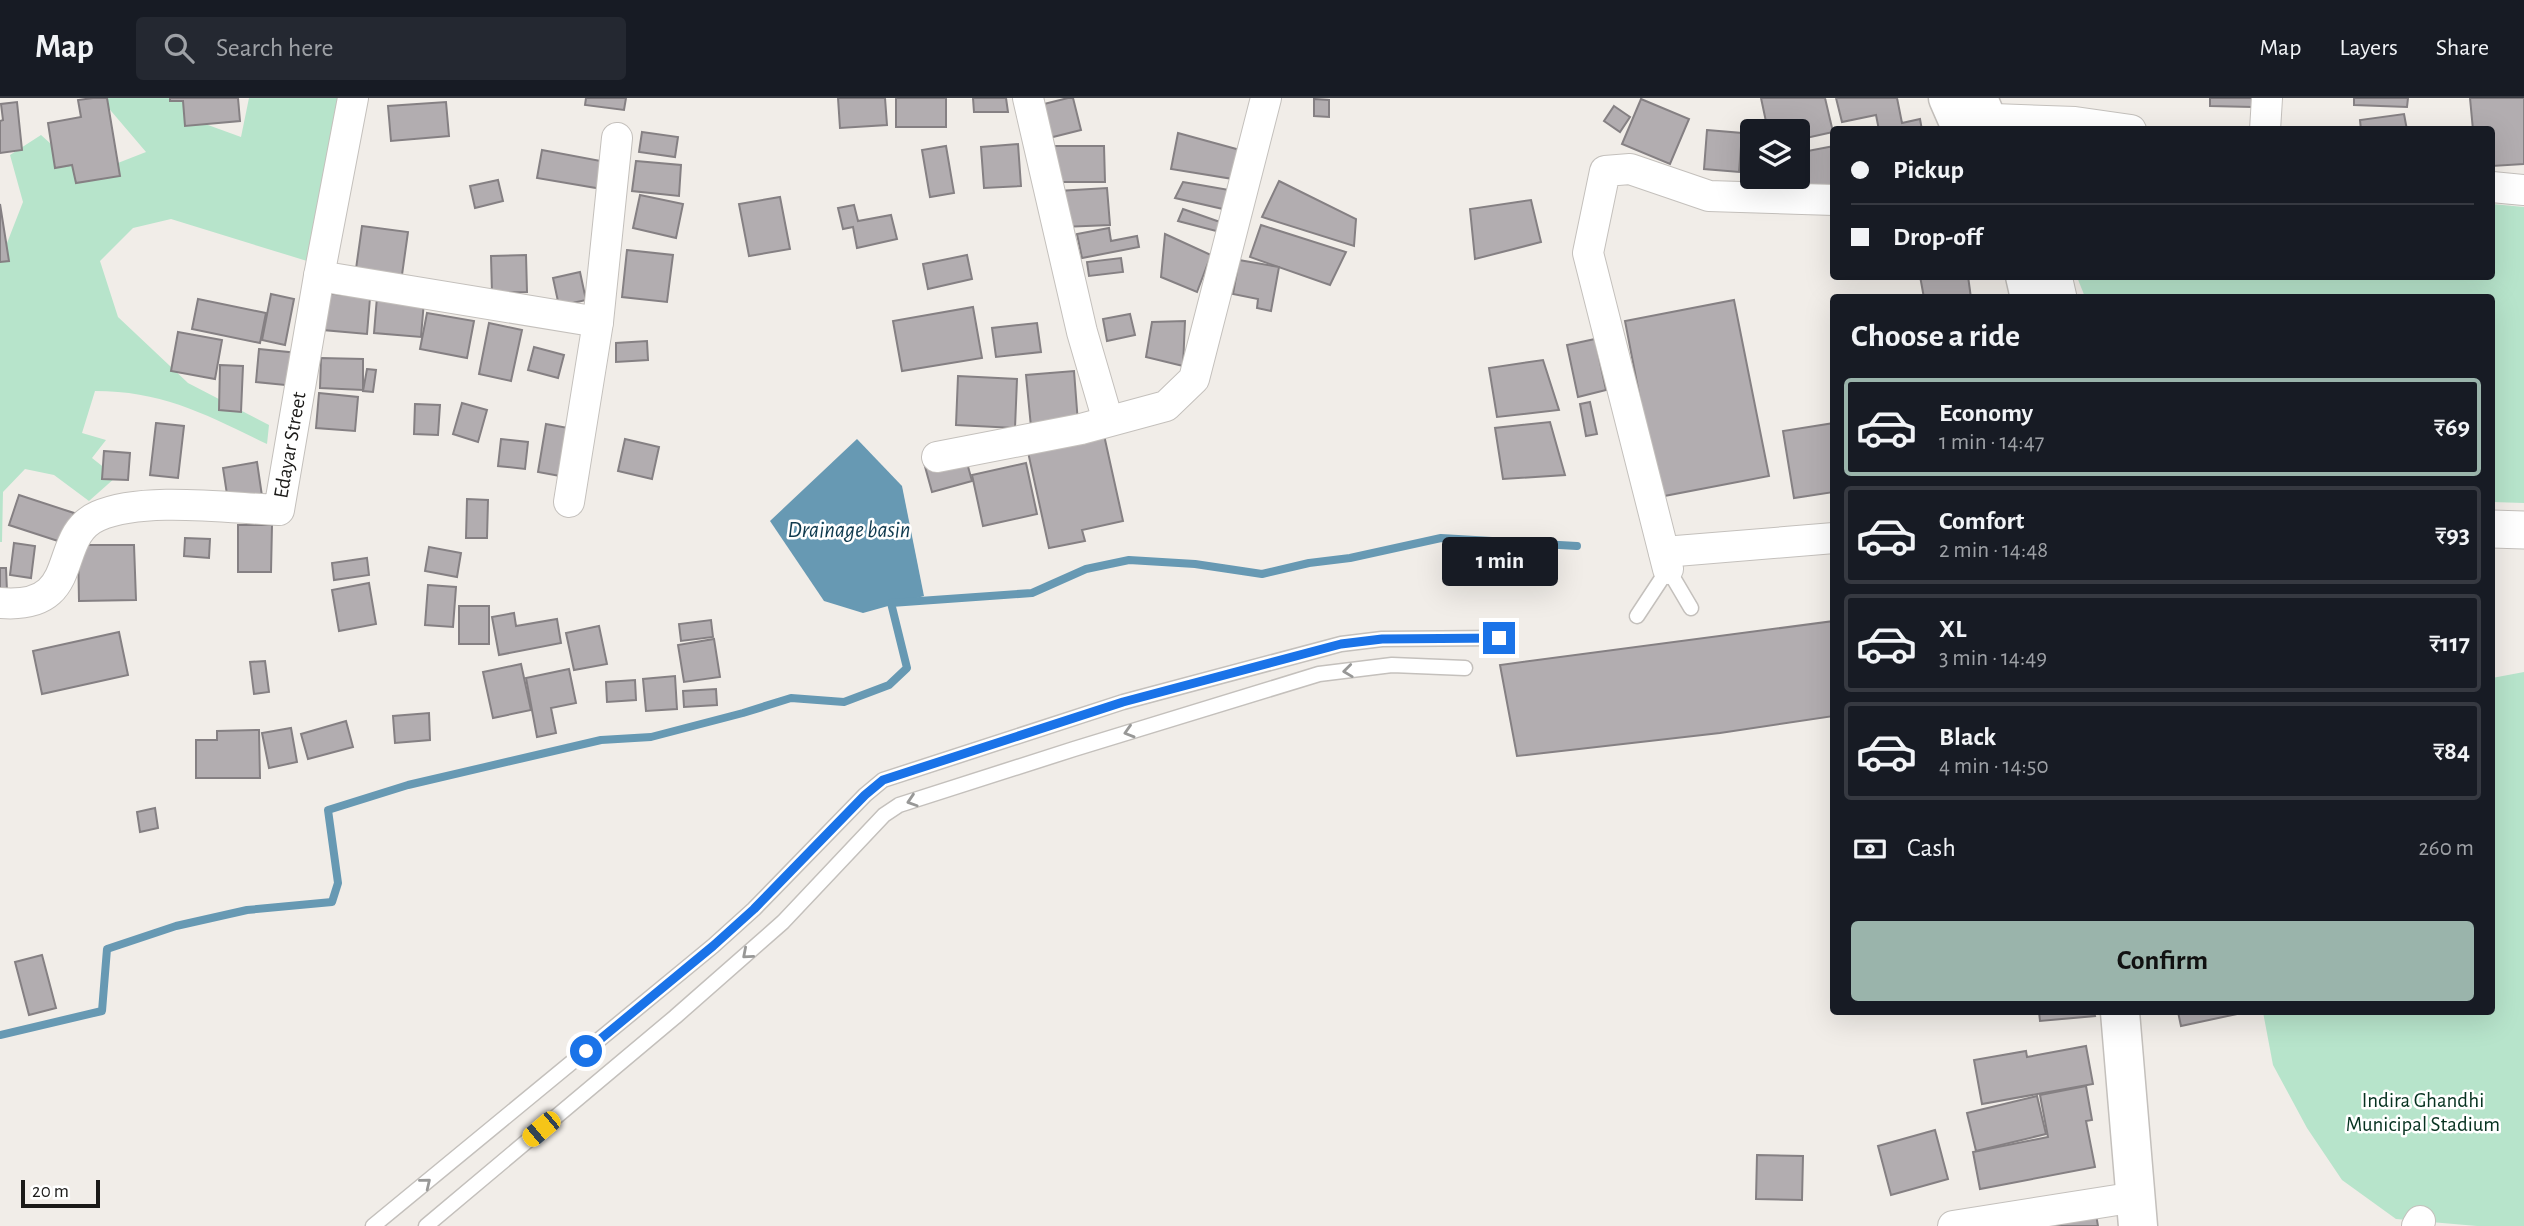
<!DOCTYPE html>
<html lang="en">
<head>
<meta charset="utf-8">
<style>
	:root { --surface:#171b24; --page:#242831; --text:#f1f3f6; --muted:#9ea1a6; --line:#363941; --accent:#9ab4ab }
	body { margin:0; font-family:"Alegreya Sans",sans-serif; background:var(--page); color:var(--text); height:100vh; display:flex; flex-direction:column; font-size:26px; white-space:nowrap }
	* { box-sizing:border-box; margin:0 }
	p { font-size:23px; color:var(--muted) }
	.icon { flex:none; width:38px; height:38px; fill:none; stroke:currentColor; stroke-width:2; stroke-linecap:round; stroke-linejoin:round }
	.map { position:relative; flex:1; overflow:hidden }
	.sheet { position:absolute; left:1830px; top:196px; width:665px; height:721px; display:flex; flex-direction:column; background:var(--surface); border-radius:7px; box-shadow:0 7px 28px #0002 }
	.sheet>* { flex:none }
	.top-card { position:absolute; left:1830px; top:28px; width:665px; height:154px; border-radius:7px; box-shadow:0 7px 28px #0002; display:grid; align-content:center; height:154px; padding:0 21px; background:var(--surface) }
	.fabs { position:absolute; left:1740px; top:21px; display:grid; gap:14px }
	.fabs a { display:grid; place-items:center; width:70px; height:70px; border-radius:7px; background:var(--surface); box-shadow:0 7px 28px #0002; font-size:35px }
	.scale { position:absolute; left:21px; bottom:18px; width:79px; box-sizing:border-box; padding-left:7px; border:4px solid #1b1a18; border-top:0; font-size:19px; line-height:24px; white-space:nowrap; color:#1b1a18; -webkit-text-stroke:5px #fff; paint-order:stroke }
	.end { position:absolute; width:32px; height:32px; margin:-16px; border:9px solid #1a73e8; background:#fff; box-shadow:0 0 0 4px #fff }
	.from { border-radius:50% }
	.bubble { position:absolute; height:49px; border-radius:7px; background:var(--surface); box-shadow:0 7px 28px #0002; font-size:23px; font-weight:600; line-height:49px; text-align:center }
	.car { position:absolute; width:21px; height:42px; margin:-21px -10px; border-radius:9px; box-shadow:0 0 5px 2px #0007; background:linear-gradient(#f5c518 24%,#345 0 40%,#f5c518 0 76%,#345 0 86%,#f5c518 0) }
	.top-card b { display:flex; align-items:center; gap:24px; height:66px; font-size:26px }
	.top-card b+b { border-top:2px solid var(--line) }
	.top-card i { width:18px; height:18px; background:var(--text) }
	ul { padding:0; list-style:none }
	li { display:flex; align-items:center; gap:21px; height:98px; margin:0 14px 10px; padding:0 7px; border:4px solid var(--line); border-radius:7px }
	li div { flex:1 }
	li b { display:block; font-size:26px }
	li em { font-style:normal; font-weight:600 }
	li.on { border-color:var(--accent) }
	li>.icon { width:63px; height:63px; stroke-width:1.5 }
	h2 { padding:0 21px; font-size:32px; line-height:84px }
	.pay { display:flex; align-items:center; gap:18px; height:77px; padding:0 21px; font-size:26px }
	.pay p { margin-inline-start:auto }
	.action { display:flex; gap:14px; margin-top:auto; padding:14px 21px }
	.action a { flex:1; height:80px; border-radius:7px; background:var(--accent); color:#111; font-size:28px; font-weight:600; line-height:80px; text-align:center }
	header { display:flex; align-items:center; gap:42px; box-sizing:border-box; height:98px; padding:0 35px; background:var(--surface); border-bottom:2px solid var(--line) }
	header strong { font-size:33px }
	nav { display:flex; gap:38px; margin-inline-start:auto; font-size:24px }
	.search { width:490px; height:63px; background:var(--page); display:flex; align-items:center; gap:18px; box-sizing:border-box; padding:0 24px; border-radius:7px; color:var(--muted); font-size:26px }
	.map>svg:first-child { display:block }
</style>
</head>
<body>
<header>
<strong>Map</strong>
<div class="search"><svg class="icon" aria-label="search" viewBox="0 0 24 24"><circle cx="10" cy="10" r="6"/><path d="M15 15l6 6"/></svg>Search here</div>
<nav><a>Map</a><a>Layers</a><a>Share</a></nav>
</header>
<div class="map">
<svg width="2524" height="1128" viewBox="0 0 2524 1128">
	<rect width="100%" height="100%" fill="#f1ede8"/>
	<g fill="#b7e4cb">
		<path d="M100 0H184L197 23 241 39 249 0H342L307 163 171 121 133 130 100 163 118 219 188 285 269 327 267 346C207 317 163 293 95 293L82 335 106 342 92 360 116 379 89 403 54 377 25 371 3 394 2 444H0V163L23 104 10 57 41 37 70 63 100 72 146 54Z"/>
		<polygon points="2492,106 2524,109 2524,405 2492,404 2492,200 2085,199 2077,179 2492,178"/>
		<polygon points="2524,574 2524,1128 2477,1128 2396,1121 2342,1082 2307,1030 2273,967 2263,914 2492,914 2492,580"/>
	</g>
	<polygon fill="#6799b3" points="857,341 902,388 924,498 863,515 824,503 770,423"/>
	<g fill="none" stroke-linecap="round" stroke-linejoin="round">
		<polyline stroke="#6799b3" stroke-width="8" points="0,937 102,913 107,851 176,828 247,812 332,804 338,785 328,712 408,687 601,642 651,639 743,615 791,600 844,604 889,587 907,570 891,505 1032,495 1086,471 1129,462 1195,466 1262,476 1309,465 1350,460 1441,440 1577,448"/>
	</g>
	<g fill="#b2adb0" stroke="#858083" stroke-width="2">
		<polygon points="93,0 107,0 120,78 76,85 72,67 55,70 48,25 81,19 78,2"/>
		<polygon points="170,0 238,0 240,23 185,28 183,3 170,3"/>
		<polygon points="586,0 626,0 624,12 585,7"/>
		<polygon points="838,0 885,0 887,27 840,30"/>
		<rect x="896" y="0" width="50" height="29"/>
		<polygon points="973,0 1006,0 1008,14 974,14"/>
		<polygon points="1068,0 1073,0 1081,32 1041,42 1032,9"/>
		<polygon points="1761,0 1825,0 1833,34 1797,42 1797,33 1768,33"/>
		<polygon points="1836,0 1897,0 1902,25 1920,21 1922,32 1879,32 1876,17 1842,24"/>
		<polygon points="2210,0 2253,0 2252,9 2210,8"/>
		<polygon points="2354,0 2408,0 2407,9 2354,7"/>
		<polygon points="2470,0 2524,0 2524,66 2492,68 2492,32 2473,32"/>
		<polygon points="1314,1 1329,2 1329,19 1314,18"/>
		<polygon points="1641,1 1689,21 1670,66 1622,46"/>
		<polygon points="17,4 22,52 0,55 0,23 3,22 1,6"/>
		<polygon points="446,4 449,38 391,43 388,8"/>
		<polygon points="1614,8 1630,19 1620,34 1604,23"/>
		<polygon points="2404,16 2407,32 2361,32 2360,22"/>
		<polygon points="1707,32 1742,35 1739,74 1704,71"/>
		<polygon points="642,34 678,39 675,59 639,54"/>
		<polygon points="1178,35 1240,52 1233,81 1171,71"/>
		<polygon points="1018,46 1021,88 984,90 981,49"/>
		<polygon points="946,48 954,95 930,99 922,52"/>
		<polygon points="1052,48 1104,48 1105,84 1053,84"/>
		<polygon points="1834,48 1834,88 1801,94 1797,55"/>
		<polygon points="542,52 606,64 602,91 537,80"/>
		<polygon points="636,63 681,67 679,98 632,93"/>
		<polygon points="498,82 503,103 475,110 470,88"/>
		<polygon points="1279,83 1356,121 1354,148 1262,119"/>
		<polygon points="1183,84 1229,92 1223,111 1175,100"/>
		<polygon points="1107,90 1110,127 1062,129 1058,93"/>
		<polygon points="640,97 683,106 676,140 633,130"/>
		<polygon points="780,99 790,151 749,158 739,106"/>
		<polygon points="1531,102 1541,144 1475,161 1470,111"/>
		<polygon points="0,106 9,163 0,164"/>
		<polygon points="854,107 858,123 891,117 897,141 857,150 853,129 843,131 838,110"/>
		<polygon points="1183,111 1220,124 1220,134 1178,123"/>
		<polygon points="1261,127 1346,154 1330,187 1250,159"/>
		<polygon points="362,128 408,134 401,184 355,178"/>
		<polygon points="1109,130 1111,143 1137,138 1139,149 1082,160 1077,136"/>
		<polygon points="1165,136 1211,157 1197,194 1161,179"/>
		<polygon points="627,152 673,157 667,204 622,199"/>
		<polygon points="526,157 527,194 492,195 491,158"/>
		<polygon points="967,157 972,181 928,191 923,166"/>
		<polygon points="1121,160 1123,174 1089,178 1087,164"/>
		<polygon points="1239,162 1279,169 1271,213 1257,210 1258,201 1233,196"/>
		<polygon points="580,174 586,202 559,208 553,180"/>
		<polygon points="1920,178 1968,178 1971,200 1924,200"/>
		<polygon points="326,195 370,200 367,236 323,232"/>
		<polygon points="271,196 294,201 285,247 262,242"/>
		<polygon points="377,199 424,203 421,239 374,235"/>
		<polygon points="198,201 266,215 260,245 192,231"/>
		<polygon points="1734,202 1769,378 1659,399 1625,223"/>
		<polygon points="973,209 982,260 902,273 893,223"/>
		<polygon points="427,215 474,223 467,260 420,251"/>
		<polygon points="1130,216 1135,237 1107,243 1103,221"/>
		<polygon points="1185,223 1183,268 1146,259 1152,224"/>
		<polygon points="489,225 522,232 511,283 479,276"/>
		<polygon points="1037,225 1041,254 996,259 992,230"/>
		<polygon points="178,234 222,242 215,281 171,273"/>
		<polygon points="1595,241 1606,292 1578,299 1567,247"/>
		<polygon points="647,243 648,262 616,264 616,245"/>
		<polygon points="534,249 564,257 558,280 528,272"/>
		<polygon points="259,251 298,255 295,288 256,284"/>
		<polygon points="321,260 363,261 363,292 320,290"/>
		<polygon points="1543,262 1559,312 1497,319 1489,270"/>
		<polygon points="220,267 243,268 241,314 219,312"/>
		<polygon points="367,271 376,272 373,294 363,293"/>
		<polygon points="1074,273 1078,325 1031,329 1026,277"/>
		<polygon points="958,278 1017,281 1015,330 956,327"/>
		<polygon points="319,295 358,299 355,333 316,330"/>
		<polygon points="1590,304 1597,336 1586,338 1580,306"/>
		<polygon points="462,305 487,312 478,344 453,336"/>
		<polygon points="415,306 440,307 438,337 414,336"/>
		<polygon points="1550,324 1565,377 1503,381 1495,330"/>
		<polygon points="156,325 184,328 178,380 150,377"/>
		<polygon points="1834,325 1834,394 1794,400 1783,333"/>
		<polygon points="546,326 579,332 571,380 538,374"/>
		<polygon points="1104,337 1123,423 1082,432 1085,443 1049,450 1028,354"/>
		<polygon points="501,341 528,344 525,371 498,368"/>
		<polygon points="625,341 659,349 652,381 618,373"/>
		<polygon points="104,353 130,355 128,382 102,381"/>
		<polygon points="964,354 972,383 932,394 924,365"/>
		<polygon points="257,364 262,398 228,403 223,370"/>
		<polygon points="1026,365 1037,416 983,428 972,377"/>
		<polygon points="19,397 74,415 64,445 9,427"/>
		<polygon points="467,401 488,402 487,440 466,440"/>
		<polygon points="238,427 272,427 271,474 238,474"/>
		<polygon points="185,440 210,441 209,460 184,458"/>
		<polygon points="14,445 35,448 31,480 10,477"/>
		<polygon points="78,447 134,447 136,502 79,503"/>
		<polygon points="429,449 461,455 457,479 425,473"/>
		<polygon points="367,460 369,477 334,482 332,465"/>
		<polygon points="0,470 6,470 7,493 0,493"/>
		<polygon points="369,485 376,526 339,533 332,492"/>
		<polygon points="428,487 456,489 453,529 425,527"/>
		<rect x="459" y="508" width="30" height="38"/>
		<polygon points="514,515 516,528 557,521 561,545 499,557 492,519"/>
		<polygon points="711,522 713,539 681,543 679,526"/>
		<polygon points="1834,523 1834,618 1720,635 1517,658 1500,567"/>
		<polygon points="599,528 607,566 574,572 566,535"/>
		<polygon points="119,534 128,577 42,596 33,553"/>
		<polygon points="714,541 720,579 684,584 678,547"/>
		<polygon points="265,563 269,594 254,596 250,564"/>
		<polygon points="521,566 531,612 493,620 483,574"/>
		<polygon points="569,571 576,605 551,610 556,635 537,639 526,580"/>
		<polygon points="675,578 677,611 646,613 643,581"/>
		<polygon points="635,582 636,602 607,604 606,584"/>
		<polygon points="716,591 717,607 684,609 683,593"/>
		<polygon points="429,615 430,642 395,645 393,618"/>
		<polygon points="346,623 353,649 308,661 301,636"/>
		<polygon points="291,630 297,664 269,670 262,635"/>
		<polygon points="259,632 260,680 196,680 196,642 217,642 217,633"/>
		<polygon points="155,710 158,730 140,734 137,714"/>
		<polygon points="42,857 56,910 29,917 15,864"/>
		<polygon points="2039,914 2094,914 2095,918 2040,923"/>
		<polygon points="2178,914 2236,914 2237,916 2181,928"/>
		<polygon points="2086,948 2093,986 1982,1006 1974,962 2026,953 2027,959"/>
		<polygon points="2086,988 2092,1022 2086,1023 2095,1069 1980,1091 1973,1054 2048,1039 2040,997"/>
		<polygon points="2037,998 2046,1036 1976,1053 1967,1015"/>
		<polygon points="1935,1032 1948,1081 1891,1097 1878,1048"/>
		<polygon points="1757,1057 1803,1058 1802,1102 1756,1101"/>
		<polygon points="2094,1105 2098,1128 2037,1128"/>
	</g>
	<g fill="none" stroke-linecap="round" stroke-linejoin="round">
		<defs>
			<g id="service">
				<polyline points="1637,518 1668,471 1691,510"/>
				<polyline points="373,1128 713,848 754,811 865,697 883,682 1123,604 1341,546 1382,541 1499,540"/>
				<polyline points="426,1128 675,919 783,824 884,717 899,707 1074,651 1319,576 1392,567 1465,570"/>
			</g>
			<g id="minor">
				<polyline points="1028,0 1082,234 1108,323"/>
				<polyline points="1967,20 2075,24 2131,32"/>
				<polyline points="2265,32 2267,0"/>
				<polyline points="2492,89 2524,92"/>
				<polyline points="319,178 598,224"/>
				<polyline points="937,359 1081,331 1166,308 1194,281 1266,0"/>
				<polyline points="569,404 598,224 617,40"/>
				<polyline points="1664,454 1834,440"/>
				<polyline points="1668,471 1588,155 1605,73 1630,71 1709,98 1834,102"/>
				<path d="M0 505C85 512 50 439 98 418 143 398 228 410 279 412L319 178 353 0"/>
				<polyline points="1953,1128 2136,1099"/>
				<polyline points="2417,1128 2420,1123"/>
			</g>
			<g id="tertiary">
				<polyline points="2053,178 2058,200"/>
				<polyline points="2492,431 2524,432"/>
			</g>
			<g id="primary">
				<polyline points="1948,0 1962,32"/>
				<polyline points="1978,0 1987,22"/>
				<polyline points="2025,178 2030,200"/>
				<polyline points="2120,914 2138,1128"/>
			</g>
		</defs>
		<use href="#service" stroke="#c4c0bc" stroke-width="17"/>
		<use href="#minor" stroke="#c4c0bc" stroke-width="32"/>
		<use href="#tertiary" stroke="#c4c0bc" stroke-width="39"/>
		<use href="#primary" stroke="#c4c0bc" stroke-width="41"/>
		<use href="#service" stroke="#fff" stroke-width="14"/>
		<use href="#minor" stroke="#fff" stroke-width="30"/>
		<use href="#tertiary" stroke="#fff" stroke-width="37"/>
		<use href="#primary" stroke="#fff" stroke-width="38"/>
	</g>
	<defs><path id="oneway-chevron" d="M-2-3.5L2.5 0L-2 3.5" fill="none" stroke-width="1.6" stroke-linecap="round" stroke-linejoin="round" transform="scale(1.75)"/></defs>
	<g stroke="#989897">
		<use href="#oneway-chevron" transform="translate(1348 573) rotate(173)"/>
		<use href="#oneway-chevron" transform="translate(1129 634) rotate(163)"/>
		<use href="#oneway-chevron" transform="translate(912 703) rotate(162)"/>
		<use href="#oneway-chevron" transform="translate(747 856) rotate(139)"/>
		<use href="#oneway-chevron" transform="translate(426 1085) rotate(-39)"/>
	</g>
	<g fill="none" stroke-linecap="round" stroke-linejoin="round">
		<polyline stroke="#1a73e8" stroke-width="9" points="586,953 713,848 754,811 865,697 883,682 1123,604 1341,546 1382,541 1499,540"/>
	</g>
	<g text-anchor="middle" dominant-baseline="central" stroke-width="5" stroke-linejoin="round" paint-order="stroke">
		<g font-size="21" fill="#1b1a18" stroke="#fff">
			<text transform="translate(290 347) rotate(-80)">Edayar Street</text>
		</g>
		<g font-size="21" fill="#063220" stroke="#fff">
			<text x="2423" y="1002">Indira Ghandhi<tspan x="2423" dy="24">Municipal Stadium</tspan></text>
		</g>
		<g font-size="23" font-style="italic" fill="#0f3a4e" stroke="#fff">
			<text x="849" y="432">Drainage basin</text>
		</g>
	</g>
</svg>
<div class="fabs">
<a><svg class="icon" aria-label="layers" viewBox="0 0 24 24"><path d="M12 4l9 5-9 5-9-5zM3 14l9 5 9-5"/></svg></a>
</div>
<div class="scale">20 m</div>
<i class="end from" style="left:586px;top:953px"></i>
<i class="end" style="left:1499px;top:540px"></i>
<div class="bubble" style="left:1442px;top:439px;width:116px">1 min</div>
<i class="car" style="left:541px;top:1031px;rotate:230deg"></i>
<div class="top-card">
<b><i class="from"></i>Pickup</b>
<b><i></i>Drop-off</b>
</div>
<section class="sheet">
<h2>Choose a ride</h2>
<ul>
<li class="on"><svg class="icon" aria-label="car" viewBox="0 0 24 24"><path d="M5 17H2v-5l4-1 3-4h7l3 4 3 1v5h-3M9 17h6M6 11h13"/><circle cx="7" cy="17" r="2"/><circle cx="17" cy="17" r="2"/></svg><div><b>Economy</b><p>1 min · 14:47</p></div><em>₹69</em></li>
<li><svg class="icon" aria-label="car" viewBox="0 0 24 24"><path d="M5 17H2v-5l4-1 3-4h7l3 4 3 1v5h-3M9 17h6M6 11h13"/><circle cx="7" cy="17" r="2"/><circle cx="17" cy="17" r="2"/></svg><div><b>Comfort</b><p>2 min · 14:48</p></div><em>₹93</em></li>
<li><svg class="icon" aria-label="car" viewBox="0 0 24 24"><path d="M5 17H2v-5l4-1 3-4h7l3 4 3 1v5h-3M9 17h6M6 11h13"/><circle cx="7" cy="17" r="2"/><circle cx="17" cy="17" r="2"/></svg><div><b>XL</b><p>3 min · 14:49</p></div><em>₹117</em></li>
<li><svg class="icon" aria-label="car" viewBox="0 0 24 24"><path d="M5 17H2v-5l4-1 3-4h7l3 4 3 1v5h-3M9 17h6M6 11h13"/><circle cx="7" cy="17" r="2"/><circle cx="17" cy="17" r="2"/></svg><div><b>Black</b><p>4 min · 14:50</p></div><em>₹84</em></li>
</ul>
<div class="pay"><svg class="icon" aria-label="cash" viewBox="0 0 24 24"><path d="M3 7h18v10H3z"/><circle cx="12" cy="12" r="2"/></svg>Cash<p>260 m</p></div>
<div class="action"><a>Confirm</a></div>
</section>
</div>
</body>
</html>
